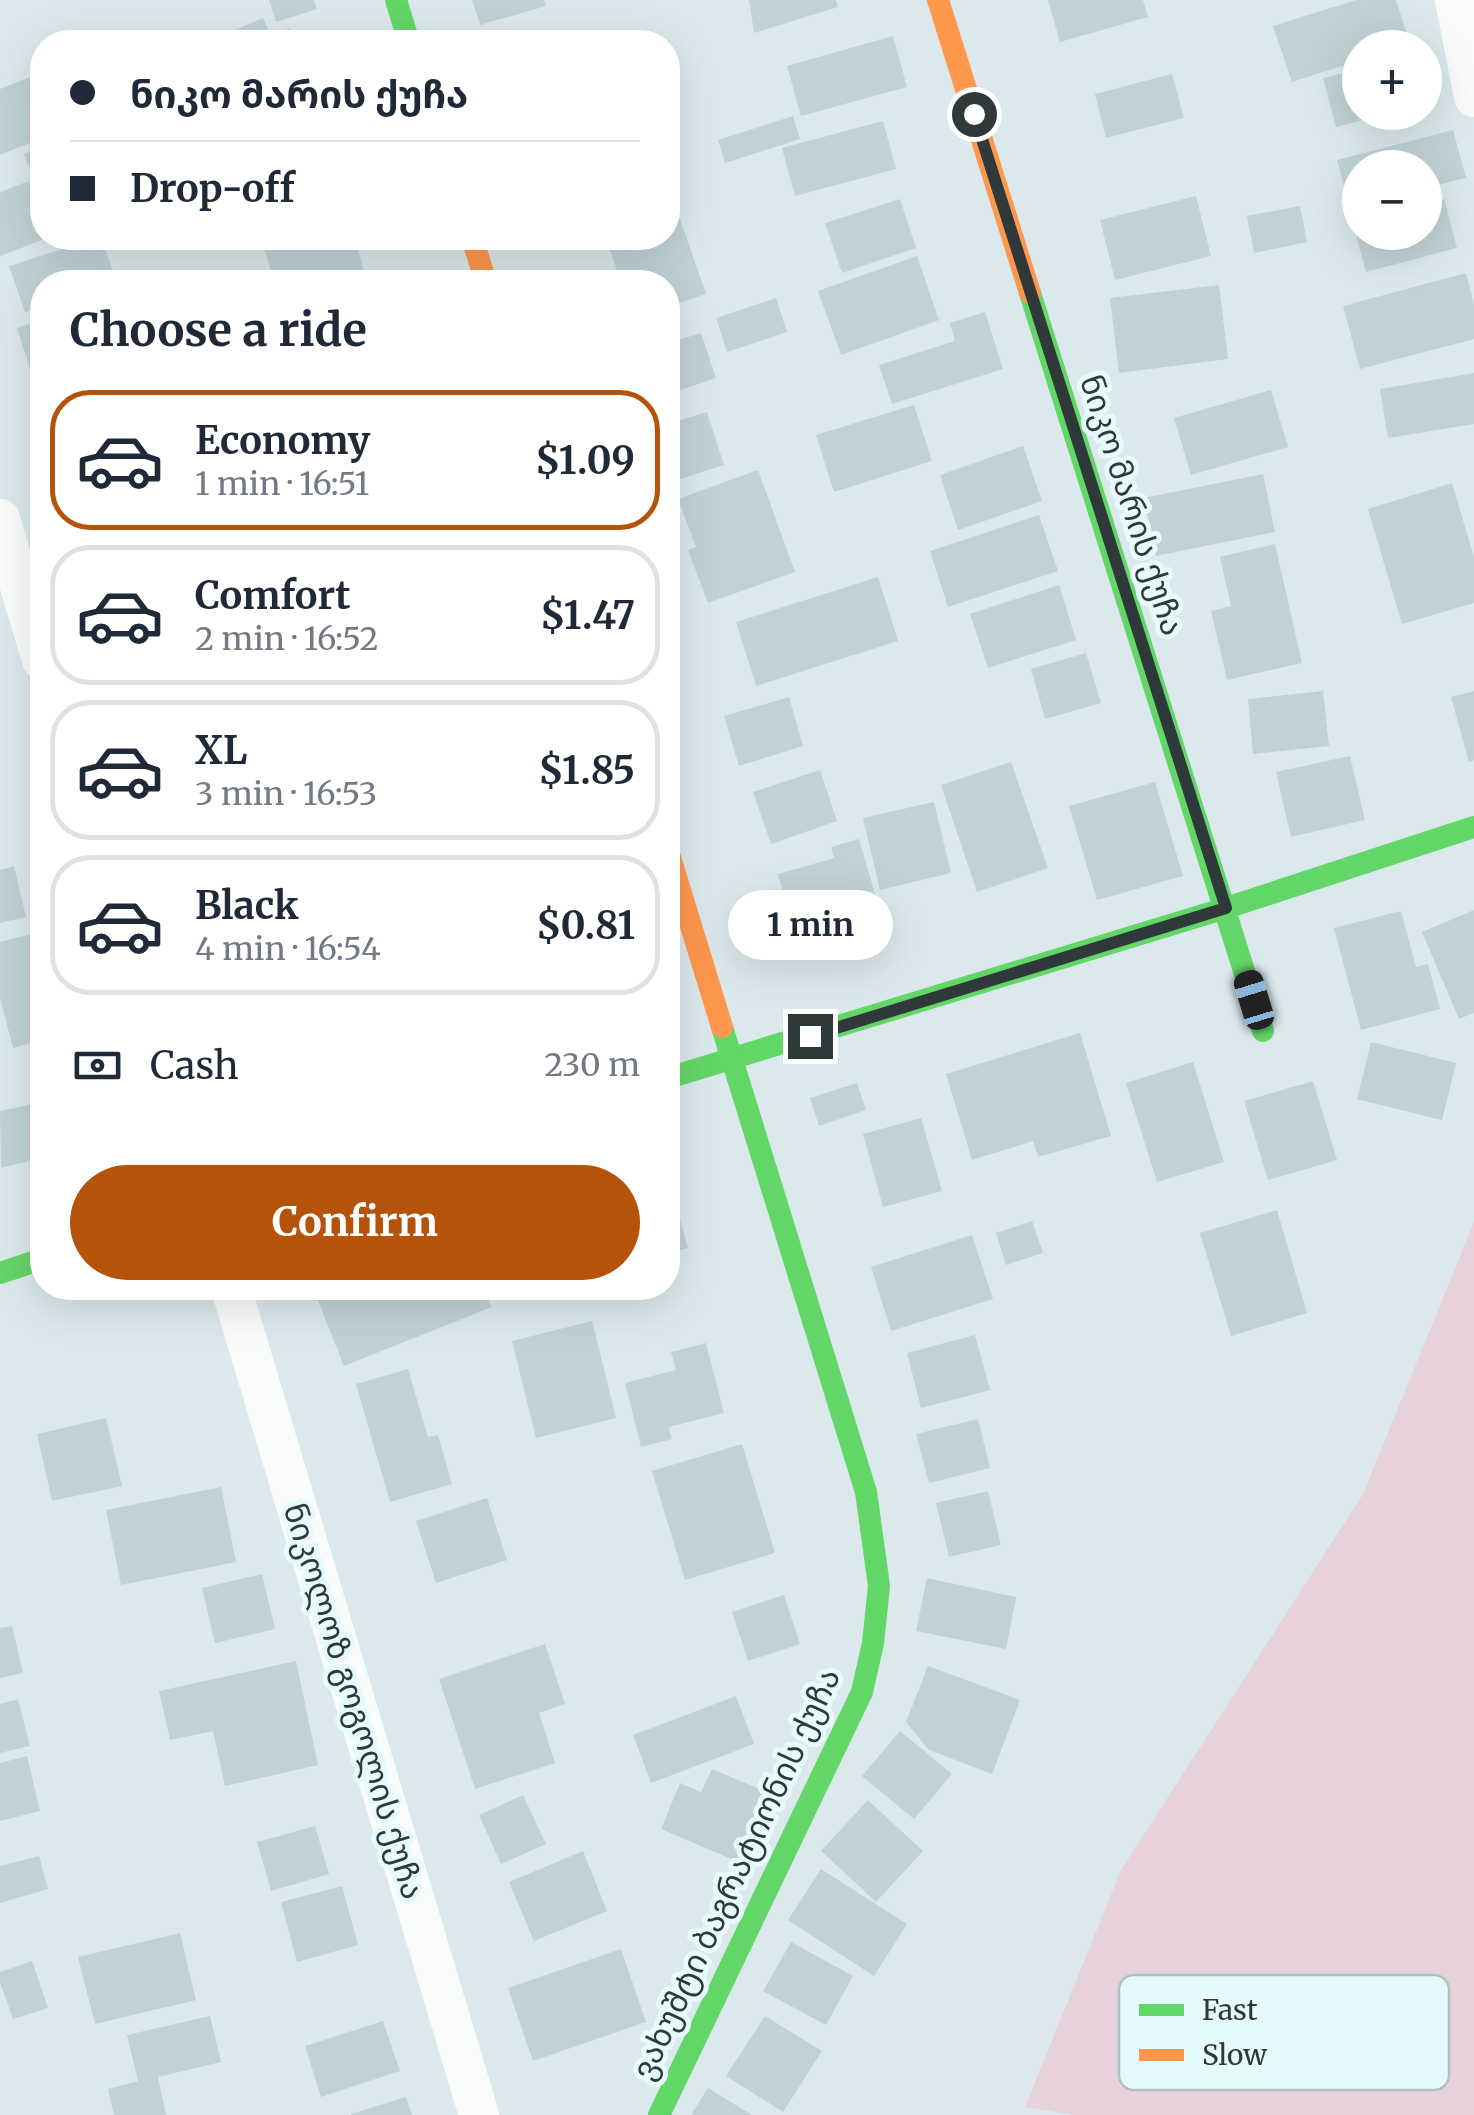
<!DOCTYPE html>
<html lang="en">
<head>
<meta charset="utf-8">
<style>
	:root { --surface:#fff; --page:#f2f2f3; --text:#1f2937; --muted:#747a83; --line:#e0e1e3; --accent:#b45309 }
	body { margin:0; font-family:Merriweather,"Noto Sans Georgian",serif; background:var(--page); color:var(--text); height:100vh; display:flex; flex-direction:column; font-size:38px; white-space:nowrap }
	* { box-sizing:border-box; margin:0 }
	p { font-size:32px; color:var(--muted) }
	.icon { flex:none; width:55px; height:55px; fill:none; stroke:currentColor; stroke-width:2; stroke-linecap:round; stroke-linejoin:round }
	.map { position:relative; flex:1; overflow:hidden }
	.sheet { position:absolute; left:30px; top:270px; width:650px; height:1030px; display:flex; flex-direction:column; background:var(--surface); border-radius:40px; box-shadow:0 10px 40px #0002 }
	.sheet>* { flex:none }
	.banner { position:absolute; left:30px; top:30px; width:650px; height:220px; border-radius:40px; box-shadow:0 10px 40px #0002; display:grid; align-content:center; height:220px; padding:0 40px; background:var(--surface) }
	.buttons { position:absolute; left:1342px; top:30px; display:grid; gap:20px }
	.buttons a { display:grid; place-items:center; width:100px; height:100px; border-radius:50%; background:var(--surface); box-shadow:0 10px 40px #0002; font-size:50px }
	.end { position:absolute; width:45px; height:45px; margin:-22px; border:12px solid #2f393a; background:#fff; box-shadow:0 0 0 5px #fff }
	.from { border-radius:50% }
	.bubble { position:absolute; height:70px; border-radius:35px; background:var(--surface); box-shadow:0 10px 40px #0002; font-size:32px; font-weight:700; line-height:70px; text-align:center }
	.car { position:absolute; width:30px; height:60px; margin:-30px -15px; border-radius:12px; box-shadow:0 0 8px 2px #0007; background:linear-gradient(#222 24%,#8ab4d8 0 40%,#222 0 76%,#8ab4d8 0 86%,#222 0) }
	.banner b { display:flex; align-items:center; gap:35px; height:95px; font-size:38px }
	.banner b+b { border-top:2px solid var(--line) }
	.banner i { width:25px; height:25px; background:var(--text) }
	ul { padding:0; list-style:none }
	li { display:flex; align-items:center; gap:30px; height:140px; margin:0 20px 15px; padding:0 20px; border:5px solid var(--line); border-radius:40px }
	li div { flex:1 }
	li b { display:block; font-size:38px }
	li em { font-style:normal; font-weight:700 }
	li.selected { border-color:var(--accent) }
	li>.icon { width:90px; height:90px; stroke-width:1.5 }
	h2 { padding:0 40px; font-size:45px; line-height:120px }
	.pay { display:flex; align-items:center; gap:25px; height:110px; padding:0 40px; font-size:38px }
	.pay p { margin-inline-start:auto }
	.button { display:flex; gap:20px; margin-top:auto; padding:20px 40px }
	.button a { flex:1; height:115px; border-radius:60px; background:var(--accent); color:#fff; font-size:40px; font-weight:700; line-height:115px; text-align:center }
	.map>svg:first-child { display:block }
</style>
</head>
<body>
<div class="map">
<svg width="1474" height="2115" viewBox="0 0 1474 2115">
	<rect width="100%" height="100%" fill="#dbe9ec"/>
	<polygon fill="#e7d2db" points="1474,1222 1474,2115 1074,2115 1025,2107 1121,1870 1363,1494"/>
	<g fill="#c0d2d6">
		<polygon points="269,0 314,0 317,9 276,22"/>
		<polygon points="472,0 544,0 546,6 480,25"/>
		<polygon points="749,0 836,0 838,7 754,33"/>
		<polygon points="1048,0 1143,0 1148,17 1060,42"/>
		<polygon points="1356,0 1396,0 1410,44 1400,48 1360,48 1360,60 1292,82 1273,26"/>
		<polygon points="263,18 271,36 290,28 297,42 207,42"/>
		<polygon points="893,36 907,87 801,116 787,66"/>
		<polygon points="1360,69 1360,112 1385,114 1336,127 1323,78"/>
		<polygon points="38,74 42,87 42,138 0,155 0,89"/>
		<polygon points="1172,74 1184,118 1106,138 1095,94"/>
		<polygon points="793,116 800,139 725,163 718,140"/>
		<polygon points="883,121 896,169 795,196 782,148"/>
		<polygon points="1453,130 1466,178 1425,188 1425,168 1360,168 1360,205 1350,208 1337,160"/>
		<polygon points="42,146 42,198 24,154"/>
		<polygon points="29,181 42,218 42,240 0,256 0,192"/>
		<polygon points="1196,196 1211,256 1115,280 1100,220"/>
		<polygon points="900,199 916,248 842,273 825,223"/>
		<polygon points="1444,199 1457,248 1366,272 1353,224 1360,222 1360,232 1425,232 1425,204"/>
		<polygon points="1300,206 1307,242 1254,253 1247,216"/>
		<polygon points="680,219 706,294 668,307 668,282 621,282 608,244 625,238 668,238 668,223"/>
		<polygon points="97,238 101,238 117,282 42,282 42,307 25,312 9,266"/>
		<polygon points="286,238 355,238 366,278 350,282 274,282 263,244"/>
		<polygon points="917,256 939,320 841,355 818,291"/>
		<polygon points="1466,273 1474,304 1474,339 1360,369 1343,306"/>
		<polygon points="1219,285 1228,359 1119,373 1110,298"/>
		<polygon points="776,298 787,332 727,352 716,318"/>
		<polygon points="985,312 1003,369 892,404 879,365 955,341 950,323"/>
		<polygon points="42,320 42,389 37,391 17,328"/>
		<polygon points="701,333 716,378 668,394 668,343"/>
		<polygon points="1474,373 1474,424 1388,438 1380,389"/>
		<polygon points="1271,390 1288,447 1191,475 1174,418"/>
		<polygon points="914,405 932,461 834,492 816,435"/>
		<polygon points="707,412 724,465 668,483 668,424"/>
		<polygon points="1023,446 1042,501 958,530 940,475"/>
		<polygon points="758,470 795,572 708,603 688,550 696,547 678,499"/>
		<polygon points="1263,474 1275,532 1156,556 1144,498"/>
		<polygon points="1452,483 1474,557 1474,603 1402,624 1368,509"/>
		<polygon points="1039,515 1058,571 948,607 930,551"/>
		<polygon points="1275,544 1302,663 1227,680 1211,611 1231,606 1220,557"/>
		<polygon points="878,577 898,641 756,686 736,622"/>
		<polygon points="1059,585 1076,640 988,668 970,614"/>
		<polygon points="1086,653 1101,703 1045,719 1031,669"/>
		<polygon points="1323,691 1329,746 1253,754 1248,699"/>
		<polygon points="1474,691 1474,760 1469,762 1451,697"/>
		<polygon points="789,697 803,746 739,766 724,716"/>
		<polygon points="1350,756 1365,820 1291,837 1276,772"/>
		<polygon points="1011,762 1048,868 977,892 941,785"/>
		<polygon points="820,770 837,821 771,844 753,792"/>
		<polygon points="1155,782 1183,876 1097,900 1069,806"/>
		<polygon points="934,802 951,873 880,890 863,818"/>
		<polygon points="859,839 889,942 861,950 854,928 798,945 778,874 834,858 831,847"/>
		<polygon points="14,866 26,917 0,923 0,870"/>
		<polygon points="1474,910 1474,1013 1459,1019 1422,932"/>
		<polygon points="1401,911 1416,967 1428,964 1440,1009 1361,1030 1334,928"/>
		<polygon points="42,931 42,1040 13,1048 0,998 0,942"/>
		<polygon points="1080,1033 1111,1136 1038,1157 1033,1141 972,1160 946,1074"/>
		<polygon points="1371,1042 1456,1063 1442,1120 1357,1099"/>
		<polygon points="1193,1062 1224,1162 1157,1182 1126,1083"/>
		<polygon points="1313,1081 1337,1160 1268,1180 1244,1101"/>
		<polygon points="857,1083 866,1110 819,1126 810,1098"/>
		<polygon points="42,1102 42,1158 1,1168 0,1111"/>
		<polygon points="921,1118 942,1191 883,1207 863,1134"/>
		<polygon points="669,1181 688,1248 668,1254 668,1181"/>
		<polygon points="1277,1210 1307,1313 1231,1336 1200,1233"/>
		<polygon points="1032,1221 1043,1253 1006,1265 996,1233"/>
		<polygon points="972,1235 993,1299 891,1331 871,1267"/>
		<polygon points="313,1288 484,1288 492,1307 344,1366"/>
		<polygon points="592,1321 616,1418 536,1438 512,1341"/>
		<polygon points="975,1335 990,1390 921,1408 907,1353"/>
		<polygon points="706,1343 724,1413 669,1427 672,1439 641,1447 625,1383 676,1370 671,1352"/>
		<polygon points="408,1369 428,1437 438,1435 452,1484 390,1502 356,1384"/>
		<polygon points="106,1418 122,1486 52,1501 37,1434"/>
		<polygon points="978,1419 990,1468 929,1483 916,1434"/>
		<polygon points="742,1444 775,1553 685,1580 652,1471"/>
		<polygon points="221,1487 236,1562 121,1585 106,1510"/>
		<polygon points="988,1491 1001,1545 949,1557 936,1503"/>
		<polygon points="487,1498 507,1560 436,1583 416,1521"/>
		<polygon points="262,1574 275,1629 215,1643 202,1588"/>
		<polygon points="927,1578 1016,1597 1006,1649 916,1631"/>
		<polygon points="784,1595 800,1644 748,1661 732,1612"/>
		<polygon points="12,1626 23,1673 0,1678 0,1628"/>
		<polygon points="545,1644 565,1704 539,1713 555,1763 475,1789 439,1679"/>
		<polygon points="296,1661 318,1765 225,1786 213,1731 170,1740 159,1691"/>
		<polygon points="928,1666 1020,1700 992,1774 929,1750 906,1722"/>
		<polygon points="736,1696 754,1744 651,1783 633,1735"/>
		<polygon points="18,1699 30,1746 0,1753 0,1704"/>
		<polygon points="900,1731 952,1774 914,1819 862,1776"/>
		<polygon points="27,1756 40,1811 0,1821 0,1763"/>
		<polygon points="712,1769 771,1794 741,1863 661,1829 680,1783 701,1792"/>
		<polygon points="523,1795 546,1844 501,1864 479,1815"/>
		<polygon points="868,1800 923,1851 876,1902 821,1851"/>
		<polygon points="315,1826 329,1874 271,1891 257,1842"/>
		<polygon points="583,1851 607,1911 534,1941 509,1882"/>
		<polygon points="39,1856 48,1889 0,1903 0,1866"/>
		<polygon points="821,1869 907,1924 874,1976 788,1920"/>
		<polygon points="342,1886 358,1945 297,1962 281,1902"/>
		<polygon points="180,1933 196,2000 95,2024 78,1957"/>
		<polygon points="791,1942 853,1976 826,2025 763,1991"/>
		<polygon points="621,1949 646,2022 533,2061 508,1988"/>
		<polygon points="32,1961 48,2008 13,2019 0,1982 0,1972"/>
		<polygon points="210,2016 221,2062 158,2077 166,2115 114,2115 108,2089 138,2081 127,2035"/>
		<polygon points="765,2016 822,2051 783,2112 726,2076"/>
		<polygon points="383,2021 400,2071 321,2097 305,2046"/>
		<polygon points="708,2088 752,2115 691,2115"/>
		<polygon points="406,2097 412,2115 351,2115 351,2114"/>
	</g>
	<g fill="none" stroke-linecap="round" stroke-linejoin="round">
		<g stroke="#fafcfc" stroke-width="40">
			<polyline points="1455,0 1474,97"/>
			<polyline points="0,519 42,660"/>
			<polyline points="231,1288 479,2115"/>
		</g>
		<g stroke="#63d668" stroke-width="22">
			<polyline points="396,0 409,42"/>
			<polyline points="1030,293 1263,1031"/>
			<polyline points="668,1078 1226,908 1474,827"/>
			<polyline points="0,1273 42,1259"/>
			<polyline points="659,2115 862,1692 873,1643 879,1586 866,1492 722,1027"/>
		</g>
		<g stroke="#ff974d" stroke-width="22">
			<polyline points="938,0 1030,293"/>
			<polyline points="472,238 486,282"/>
			<polyline points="668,851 722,1027"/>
		</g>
	</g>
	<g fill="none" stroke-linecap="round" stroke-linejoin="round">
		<polyline stroke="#2f393a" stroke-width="12" points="810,1036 1226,908 974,114"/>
	</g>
	<g text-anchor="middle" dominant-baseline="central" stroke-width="10" stroke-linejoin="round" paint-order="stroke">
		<g font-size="32" fill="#2f393a" stroke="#e6fafd">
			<text transform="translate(1132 505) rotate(72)">ნიკო მარის ქუჩა</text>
			<text transform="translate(354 1701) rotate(73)">ნიკოლოზ გოგოლის ქუჩა</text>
			<text transform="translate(736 1874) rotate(-65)">ვახუშტი ბაგრატიონის ქუჩა</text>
		</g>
	</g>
	<rect x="1119" y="1975" width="330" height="115" rx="15" fill="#e6fafd" stroke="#afc0c2" stroke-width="2.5"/>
	<rect x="1139" y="2004" width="45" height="12" fill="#63d668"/>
	<rect x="1139" y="2049" width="45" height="12" fill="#ff974d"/>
	<g font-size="28" fill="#2f393a">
		<text x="1202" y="2020">Fast</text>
		<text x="1202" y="2065">Slow</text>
	</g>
</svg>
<div class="buttons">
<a>+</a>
<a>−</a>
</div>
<i class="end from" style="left:974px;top:114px"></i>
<i class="end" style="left:810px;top:1036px"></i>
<div class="bubble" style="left:728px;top:890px;width:165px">1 min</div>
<i class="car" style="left:1254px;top:1000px;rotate:343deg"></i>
<div class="banner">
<b><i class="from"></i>ნიკო მარის ქუჩა</b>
<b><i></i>Drop-off</b>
</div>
<section class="sheet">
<h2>Choose a ride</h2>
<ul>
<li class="selected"><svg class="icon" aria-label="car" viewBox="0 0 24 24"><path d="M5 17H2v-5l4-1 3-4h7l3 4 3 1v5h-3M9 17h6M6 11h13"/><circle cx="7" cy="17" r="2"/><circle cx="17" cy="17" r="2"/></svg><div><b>Economy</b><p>1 min · 16:51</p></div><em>$1.09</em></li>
<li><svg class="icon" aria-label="car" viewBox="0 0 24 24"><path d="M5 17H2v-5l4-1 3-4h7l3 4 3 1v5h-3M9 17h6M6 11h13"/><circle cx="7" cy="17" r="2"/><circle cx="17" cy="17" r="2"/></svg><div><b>Comfort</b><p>2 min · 16:52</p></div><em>$1.47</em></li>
<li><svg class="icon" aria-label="car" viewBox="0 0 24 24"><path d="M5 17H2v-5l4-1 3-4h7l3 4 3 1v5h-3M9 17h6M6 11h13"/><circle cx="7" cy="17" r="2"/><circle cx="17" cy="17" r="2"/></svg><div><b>XL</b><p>3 min · 16:53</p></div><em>$1.85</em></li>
<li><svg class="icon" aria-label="car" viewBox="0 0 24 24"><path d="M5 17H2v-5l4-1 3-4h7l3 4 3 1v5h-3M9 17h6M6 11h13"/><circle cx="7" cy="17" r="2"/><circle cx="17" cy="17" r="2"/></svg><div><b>Black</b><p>4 min · 16:54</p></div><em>$0.81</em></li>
</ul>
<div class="pay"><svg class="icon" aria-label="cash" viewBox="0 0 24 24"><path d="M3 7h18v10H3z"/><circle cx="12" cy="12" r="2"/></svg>Cash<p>230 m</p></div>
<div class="button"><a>Confirm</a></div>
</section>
</div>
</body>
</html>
